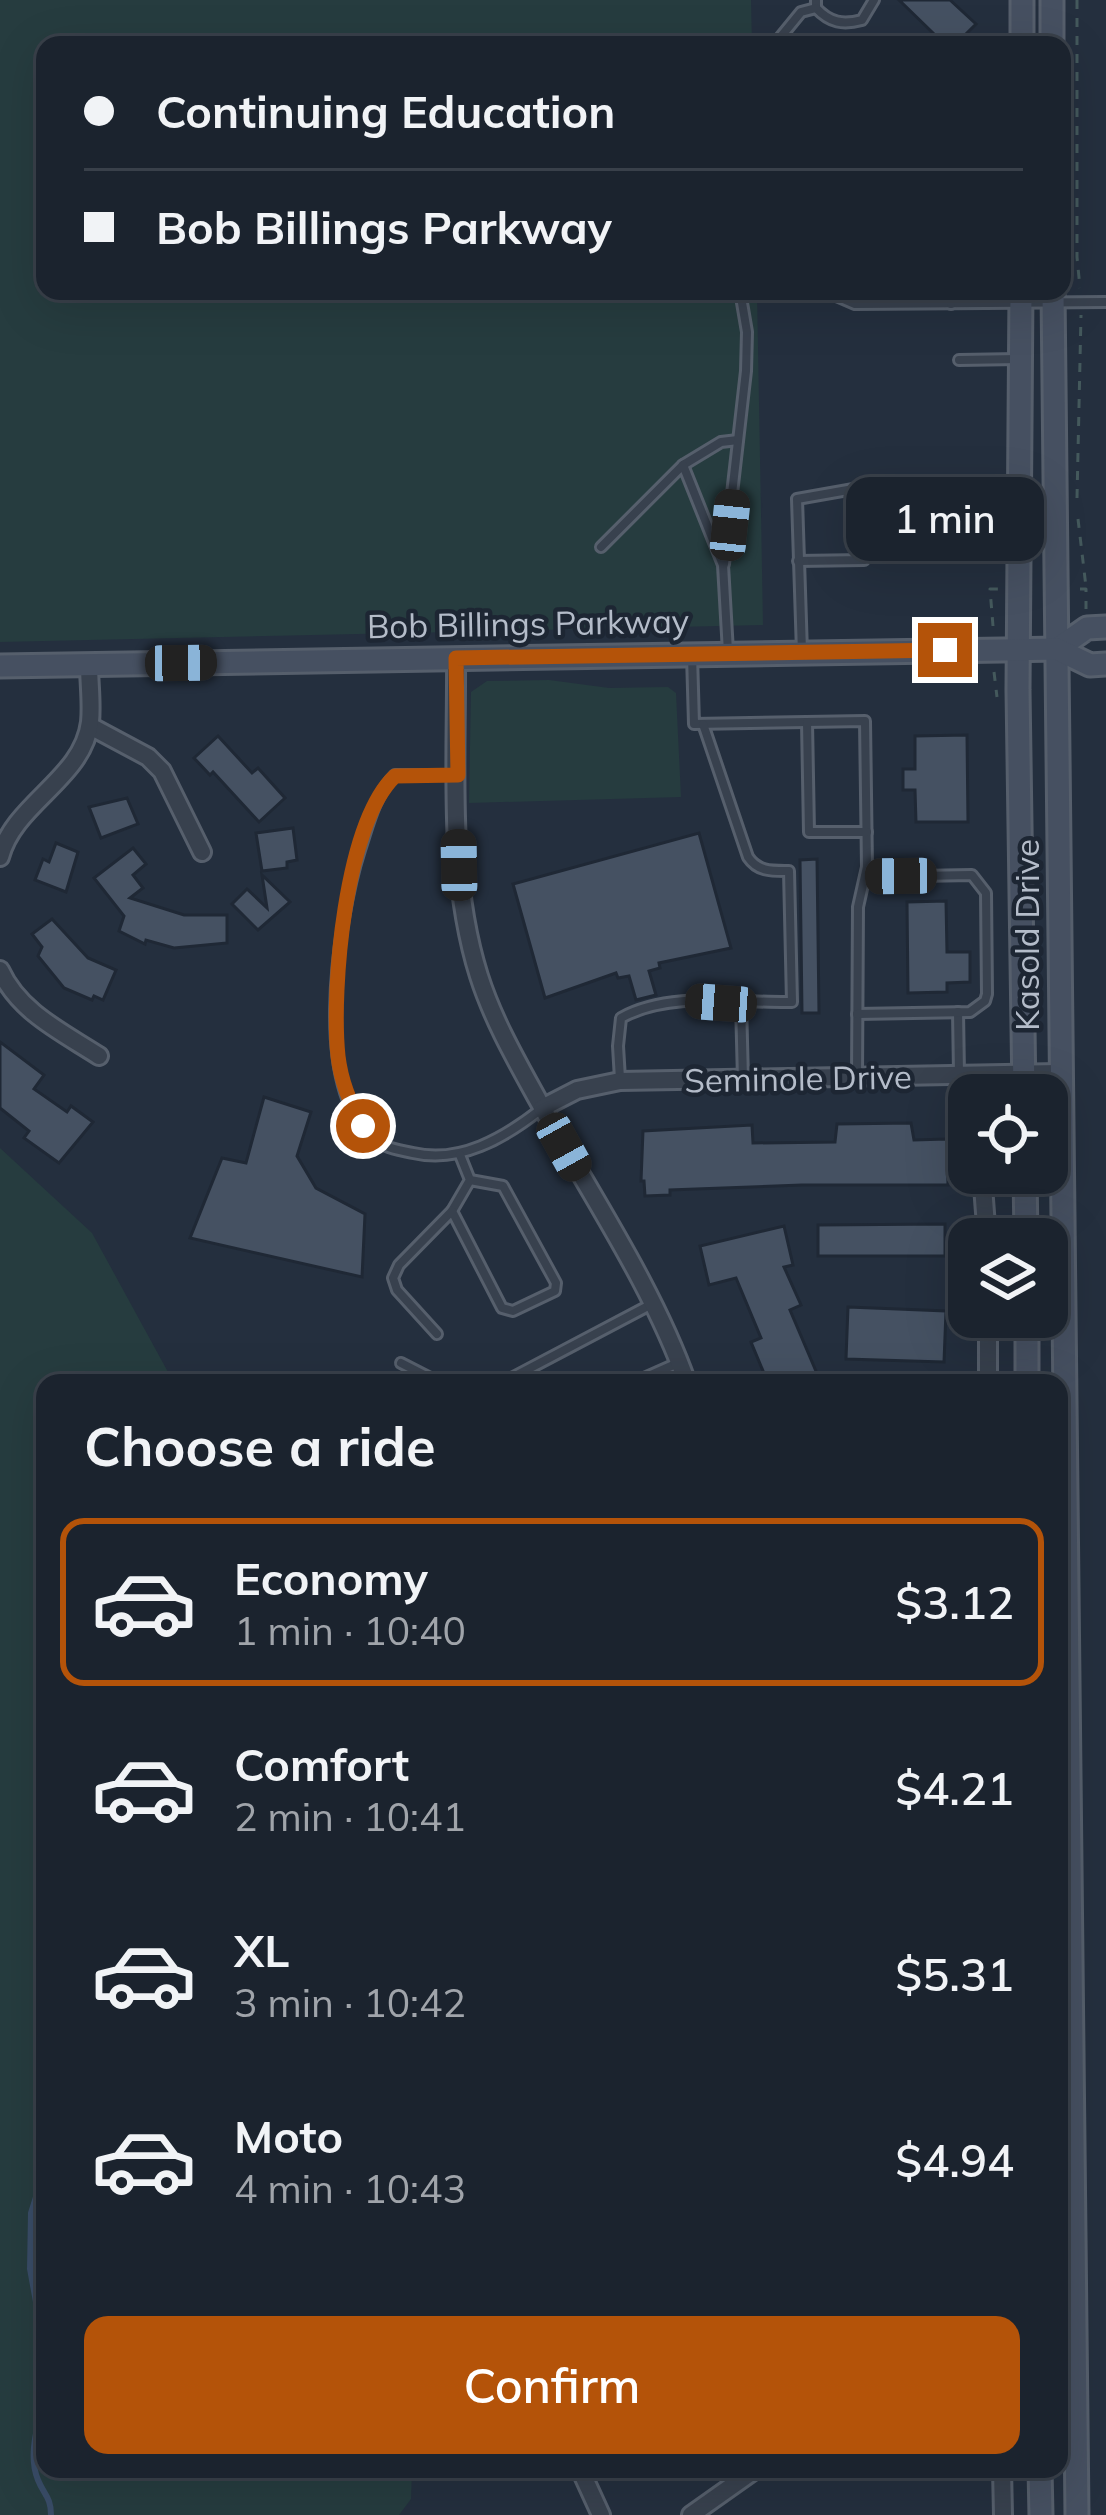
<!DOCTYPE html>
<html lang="en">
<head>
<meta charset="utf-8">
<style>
	:root { --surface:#1b232e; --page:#242b36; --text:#f1f3f6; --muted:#a0a4aa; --line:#39404a; --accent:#b45309 }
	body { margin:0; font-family:Mulish,sans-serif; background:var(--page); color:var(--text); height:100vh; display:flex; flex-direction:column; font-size:45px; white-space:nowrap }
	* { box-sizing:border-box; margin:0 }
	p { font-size:39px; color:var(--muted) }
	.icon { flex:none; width:66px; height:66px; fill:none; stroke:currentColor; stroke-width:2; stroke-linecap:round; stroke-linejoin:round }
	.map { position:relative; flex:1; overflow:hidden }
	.details { position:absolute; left:36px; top:1374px; width:1032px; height:1104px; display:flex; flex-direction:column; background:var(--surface); border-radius:24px; box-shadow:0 12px 48px #0002,0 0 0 3px var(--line) }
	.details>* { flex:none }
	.banner { position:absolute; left:36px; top:36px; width:1035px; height:264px; border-radius:24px; box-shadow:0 12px 48px #0002,0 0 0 3px var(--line); display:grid; align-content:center; height:264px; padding:0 48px; background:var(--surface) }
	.controls { position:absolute; left:948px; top:1074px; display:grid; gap:24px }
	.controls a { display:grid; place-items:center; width:120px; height:120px; border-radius:24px; background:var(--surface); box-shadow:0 12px 48px #0002,0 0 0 3px var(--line); font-size:60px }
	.end { position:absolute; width:54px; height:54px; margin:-27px; border:15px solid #b45309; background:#fff; box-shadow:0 0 0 6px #fff }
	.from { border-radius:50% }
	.bubble { position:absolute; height:84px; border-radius:24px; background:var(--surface); box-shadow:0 12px 48px #0002,0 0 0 3px var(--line); font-size:39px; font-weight:600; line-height:84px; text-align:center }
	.car { position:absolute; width:36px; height:72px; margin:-36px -18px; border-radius:15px; box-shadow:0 0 9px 3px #0007; background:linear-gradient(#222 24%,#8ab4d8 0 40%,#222 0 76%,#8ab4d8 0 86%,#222 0) }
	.banner b { display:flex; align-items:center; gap:42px; height:114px; font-size:45px }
	.banner b+b { border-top:3px solid var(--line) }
	.banner i { width:30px; height:30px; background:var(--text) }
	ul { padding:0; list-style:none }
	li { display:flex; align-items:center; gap:36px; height:168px; margin:0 24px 18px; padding:0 24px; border:6px solid transparent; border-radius:24px }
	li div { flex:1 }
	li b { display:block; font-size:45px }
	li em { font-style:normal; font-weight:600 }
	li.selected { border-color:var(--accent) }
	li>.icon { width:108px; height:108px; stroke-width:1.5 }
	h2 { padding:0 48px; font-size:54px; line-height:144px }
	.action { display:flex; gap:24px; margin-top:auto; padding:24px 48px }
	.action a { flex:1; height:138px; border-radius:24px; background:var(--accent); color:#fff; font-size:48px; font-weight:600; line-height:138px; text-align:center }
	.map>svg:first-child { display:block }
</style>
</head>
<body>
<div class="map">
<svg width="1106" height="2515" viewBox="0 0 1106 2515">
	<rect width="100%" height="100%" fill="#242f3e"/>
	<g fill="#263c3f">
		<polygon points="0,0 751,0 752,45 45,45 45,291 757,291 763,625 0,642"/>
		<polygon points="549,680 609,688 668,687 676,693 681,797 469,803 471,692 487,681"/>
		<polygon points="0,1148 92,1233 174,1383 45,1383 45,2469 412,2469 411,2499 399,2515 0,2515"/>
	</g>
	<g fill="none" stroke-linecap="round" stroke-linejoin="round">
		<g stroke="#394c67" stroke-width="6">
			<polyline points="37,2153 44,2172 31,2213 30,2269 45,2351"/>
			<path d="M45 2402C37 2425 28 2456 38 2480 44 2495 51 2497 51 2515"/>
		</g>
	</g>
	<g fill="#455162" stroke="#1f2835" stroke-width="3">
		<polygon points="899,0 950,0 976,24 964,36 974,45 922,45 933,33"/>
		<polygon points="946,492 947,531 882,532 882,493"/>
		<polygon points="967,735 968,822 916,822 915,790 903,790 903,769 915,769 915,736"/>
		<polygon points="218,736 252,773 258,768 285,798 259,822 213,772 210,775 194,758"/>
		<polygon points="127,798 138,824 101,838 89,807"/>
		<polygon points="293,828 297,860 287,862 287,868 262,871 256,833"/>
		<polygon points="699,833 731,948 659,963 660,968 649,971 656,995 636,1000 629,976 618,978 616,973 545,998 513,884"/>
		<polygon points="56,843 78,852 66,892 35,880 43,859 49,862"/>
		<polygon points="133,848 146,864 133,875 143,888 130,898 184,915 227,915 227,943 174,948 146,940 145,944 119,931 124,916 94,878"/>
		<polygon points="817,859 819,1013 802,1013 800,860"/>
		<polygon points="262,875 290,902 258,930 232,904 247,889 267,908"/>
		<polygon points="946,901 947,952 970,952 970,982 947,983 947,992 908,993 907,902"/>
		<polygon points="52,919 88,958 116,970 103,1000 94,996 92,1000 64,988 38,956 42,947 32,934"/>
		<polygon points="0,1042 44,1075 34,1089 67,1112 71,1106 93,1122 59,1163 24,1138 29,1131 0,1108"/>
		<polygon points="264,1097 311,1112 297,1156 316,1188 365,1214 362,1277 190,1238 222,1158 246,1163"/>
		<polygon points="911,1123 914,1140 947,1139 948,1185 802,1185 670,1190 670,1195 645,1196 644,1181 641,1181 643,1131 752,1125 753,1143 835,1142 837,1124"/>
		<polygon points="945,1224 945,1256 818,1256 818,1225"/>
		<polygon points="784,1226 793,1265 784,1267 801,1305 790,1310 821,1383 768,1383 751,1342 761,1338 736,1278 709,1285 700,1246"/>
		<polygon points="848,1307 946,1311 944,1362 846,1359"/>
	</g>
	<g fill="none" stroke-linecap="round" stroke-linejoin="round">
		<defs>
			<g id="service">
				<path d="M816 0V8C830 23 843 25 862 20L874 0"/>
				<polyline points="774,45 801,12 816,8"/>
				<polyline points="825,291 855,304 1106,302"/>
				<polyline points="951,291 951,304"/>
				<polyline points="959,360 1018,359"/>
				<polyline points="683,465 721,442 738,440"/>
				<polyline points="601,547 683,465 723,565 728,652"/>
				<polyline points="798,561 864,560 864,486"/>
				<polyline points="724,564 746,371 747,332 740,291"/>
				<polyline points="802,652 797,499 893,482 1017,482"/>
				<polyline points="692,655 694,724 865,721 867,867 858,907 857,1077"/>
				<polyline points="807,722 809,832 867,832"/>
				<path d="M456 775H395C375 795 369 823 360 850 339 915 306 1109 386 1146 394 1150 405 1151 413 1153 460 1164 504 1138 540 1110"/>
				<polyline points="741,1003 743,1079"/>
				<polyline points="958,1012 959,1073"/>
				<polyline points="857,1014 970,1012 985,1001 987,994 986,893 972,875 865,877"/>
				<path d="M620 1079 618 1046 621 1018C669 991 737 1003 792 1002L789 871C772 871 758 872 748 857L703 724"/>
				<polyline points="460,1155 470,1180 503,1186 556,1283 555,1291 513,1311 502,1308 452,1211 470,1180"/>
				<polyline points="437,1334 397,1290 393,1278 399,1265 452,1211"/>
				<polyline points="401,1363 440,1383"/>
				<polyline points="502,1383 650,1305"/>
				<polyline points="633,1383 678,1363"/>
			</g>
			<g id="minor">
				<path d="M456 658C457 762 447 875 479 976 493 1020 516 1060 538 1100 588 1191 653 1286 687 1383"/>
				<polyline points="90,726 148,757 162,771 202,852"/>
				<path d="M0 857C14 803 83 779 90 722 92 704 89 683 89 664"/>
				<path d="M0 970C19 1012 62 1032 99 1056"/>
				<polyline points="975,1075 975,1095"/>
				<polyline points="542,1108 577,1090 620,1081 1059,1073"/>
				<polyline points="982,1173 987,1239"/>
				<polyline points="988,1317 988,1383"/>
				<polyline points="580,2469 601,2515"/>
				<polyline points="1002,2469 1003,2515"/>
				<polyline points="691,2515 756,2469"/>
			</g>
			<g id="secondary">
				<polyline points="1022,0 1022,45"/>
				<polyline points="1052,45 1052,0"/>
				<polyline points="1021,291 1018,690 1024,1095"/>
				<polyline points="1053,291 1077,2515"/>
				<polyline points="1057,649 1087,628 1106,627"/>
				<polyline points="0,666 1057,649 1090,665 1106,664"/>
				<polyline points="1025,1173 1026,1239"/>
				<polyline points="1027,1317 1027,1383"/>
				<polyline points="1040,2469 1041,2515"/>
			</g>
		</defs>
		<use href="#service" stroke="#565f6c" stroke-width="14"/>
		<use href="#minor" stroke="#565f6c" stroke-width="22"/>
		<use href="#secondary" stroke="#565f6c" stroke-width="27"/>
		<g stroke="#44595c" stroke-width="3" stroke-dasharray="9 9" stroke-linecap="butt">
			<polyline points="1077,0 1077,257 1080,288"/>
			<polyline points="1077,498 1081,315"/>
			<polyline points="1078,519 1086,587"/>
			<polyline points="1080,589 1086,589 1086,609"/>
			<polyline points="993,626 990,589 998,589"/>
			<polyline points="994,672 997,697"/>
		</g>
		<use href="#service" stroke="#38414e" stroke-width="8"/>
		<use href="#minor" stroke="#38414e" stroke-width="16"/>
		<use href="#secondary" stroke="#465061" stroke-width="21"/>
	</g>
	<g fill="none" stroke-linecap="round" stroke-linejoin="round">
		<path stroke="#b45309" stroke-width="15" d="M363 1126C350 1104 341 1082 338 1056 331 989 345 823 395 776L458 775 456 658 945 650"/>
	</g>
	<g text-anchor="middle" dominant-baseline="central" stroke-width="9" stroke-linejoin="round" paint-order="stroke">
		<g font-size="33" fill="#b4bcc9" stroke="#1d2633">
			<text transform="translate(528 623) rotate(-1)">Bob Billings Parkway</text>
			<text transform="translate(1026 935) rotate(-90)">Kasold Drive</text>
			<text transform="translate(798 1078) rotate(-1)">Seminole Drive</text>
		</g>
	</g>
</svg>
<div class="controls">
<a><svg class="icon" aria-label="locate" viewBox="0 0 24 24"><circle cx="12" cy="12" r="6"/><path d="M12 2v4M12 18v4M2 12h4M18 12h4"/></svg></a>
<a><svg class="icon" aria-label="layers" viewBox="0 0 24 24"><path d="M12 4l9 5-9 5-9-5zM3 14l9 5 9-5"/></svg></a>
</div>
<i class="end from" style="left:363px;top:1126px"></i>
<i class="end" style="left:945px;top:650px"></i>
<div class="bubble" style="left:846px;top:477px;width:198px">1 min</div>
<i class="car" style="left:730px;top:525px;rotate:6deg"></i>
<i class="car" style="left:181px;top:663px;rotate:89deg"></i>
<i class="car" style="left:459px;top:865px;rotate:359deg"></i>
<i class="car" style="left:901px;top:876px;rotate:269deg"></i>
<i class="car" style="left:721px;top:1003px;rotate:274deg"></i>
<i class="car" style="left:564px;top:1147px;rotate:151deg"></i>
<div class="banner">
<b><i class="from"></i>Continuing Education</b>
<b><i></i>Bob Billings Parkway</b>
</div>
<section class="details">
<h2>Choose a ride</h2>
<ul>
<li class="selected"><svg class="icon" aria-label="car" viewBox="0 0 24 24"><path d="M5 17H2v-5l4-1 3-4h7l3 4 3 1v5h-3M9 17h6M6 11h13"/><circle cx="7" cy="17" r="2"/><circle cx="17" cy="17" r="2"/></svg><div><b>Economy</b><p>1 min · 10:40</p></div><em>$3.12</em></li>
<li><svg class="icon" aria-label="car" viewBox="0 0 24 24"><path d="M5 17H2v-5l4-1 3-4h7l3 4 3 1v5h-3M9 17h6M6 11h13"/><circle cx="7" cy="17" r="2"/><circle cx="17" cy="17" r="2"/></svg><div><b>Comfort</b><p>2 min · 10:41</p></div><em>$4.21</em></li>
<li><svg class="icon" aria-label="car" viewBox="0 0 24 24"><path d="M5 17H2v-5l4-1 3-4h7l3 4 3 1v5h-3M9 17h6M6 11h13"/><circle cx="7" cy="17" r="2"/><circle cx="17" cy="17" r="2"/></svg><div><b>XL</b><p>3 min · 10:42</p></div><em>$5.31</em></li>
<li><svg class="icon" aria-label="car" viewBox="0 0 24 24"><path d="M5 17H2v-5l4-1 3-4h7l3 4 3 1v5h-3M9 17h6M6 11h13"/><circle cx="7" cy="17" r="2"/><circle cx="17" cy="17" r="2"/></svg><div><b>Moto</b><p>4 min · 10:43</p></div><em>$4.94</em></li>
</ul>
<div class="action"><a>Confirm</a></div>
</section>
</div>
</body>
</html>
